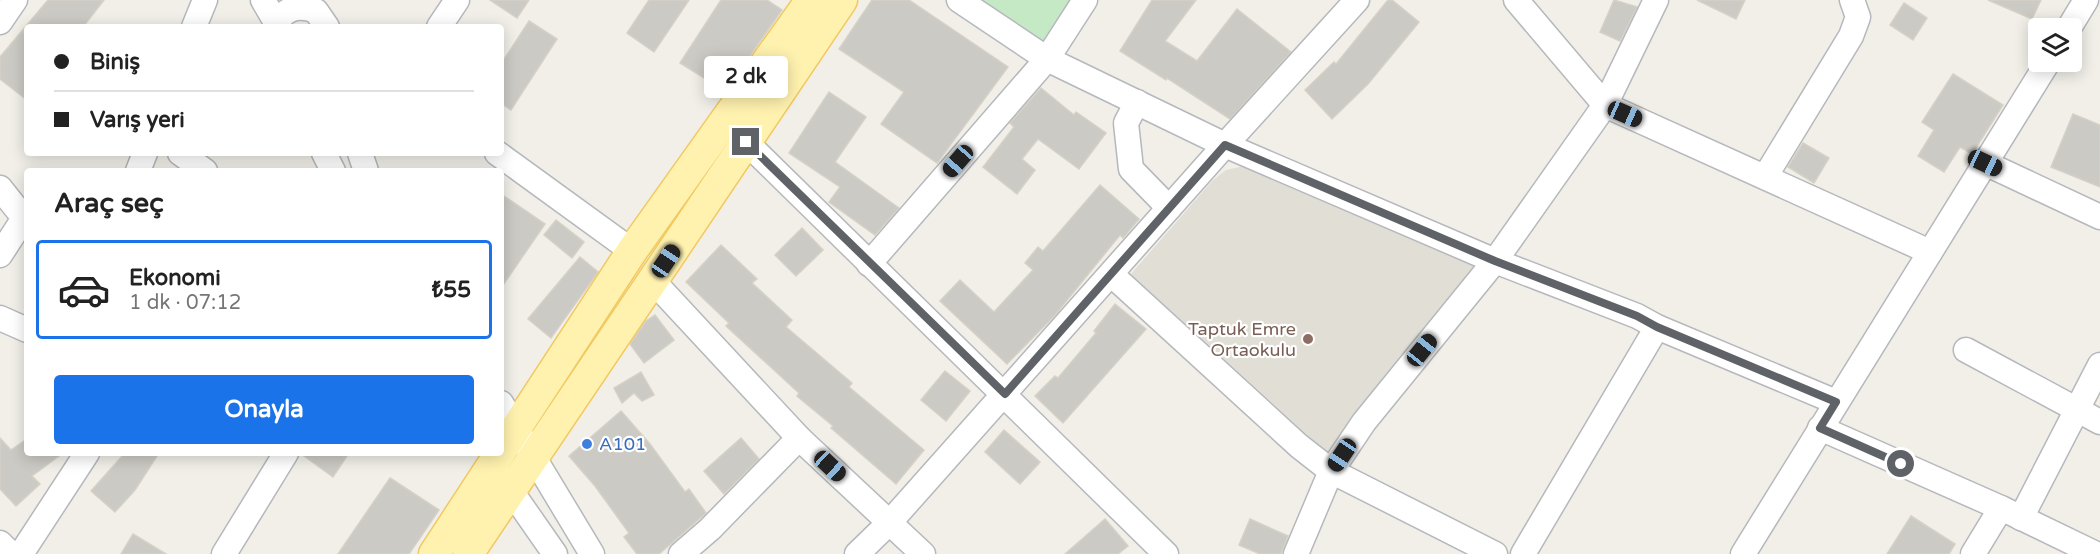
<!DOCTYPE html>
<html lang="tr">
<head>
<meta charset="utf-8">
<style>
	:root { --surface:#fff; --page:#f6f6f6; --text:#222; --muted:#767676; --line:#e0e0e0; --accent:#1a73e8 }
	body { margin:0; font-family:"Varela Round",sans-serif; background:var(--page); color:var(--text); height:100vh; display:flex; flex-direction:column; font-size:22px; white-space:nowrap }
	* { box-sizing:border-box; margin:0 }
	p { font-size:20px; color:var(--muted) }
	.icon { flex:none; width:33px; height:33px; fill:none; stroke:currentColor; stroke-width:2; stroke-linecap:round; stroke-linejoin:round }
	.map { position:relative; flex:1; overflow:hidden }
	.details { position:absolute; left:24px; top:168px; width:480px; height:288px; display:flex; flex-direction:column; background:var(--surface); border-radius:6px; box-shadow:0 3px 15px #0003 }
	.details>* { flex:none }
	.hud { position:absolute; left:24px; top:24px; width:480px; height:132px; border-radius:6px; box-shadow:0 3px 15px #0003; display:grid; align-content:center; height:132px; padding:0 30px; background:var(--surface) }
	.tools { position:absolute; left:2028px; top:18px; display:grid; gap:12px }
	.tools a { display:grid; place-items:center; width:54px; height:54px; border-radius:6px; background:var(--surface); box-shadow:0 3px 15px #0003; font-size:30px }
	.end { position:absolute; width:27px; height:27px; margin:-14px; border:8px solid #5f6368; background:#fff; box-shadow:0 0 0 3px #fff }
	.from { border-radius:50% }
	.bubble { position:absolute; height:42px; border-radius:6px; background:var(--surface); box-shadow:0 3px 15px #0003; font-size:20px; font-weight:700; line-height:42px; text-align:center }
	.car { position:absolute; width:18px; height:36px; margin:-18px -9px; border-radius:8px; box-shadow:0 0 4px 2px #0007; background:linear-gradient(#222 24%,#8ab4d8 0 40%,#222 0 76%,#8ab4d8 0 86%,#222 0) }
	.hud b { display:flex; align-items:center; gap:21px; height:57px; font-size:22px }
	.hud b+b { border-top:2px solid var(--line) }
	.hud i { width:15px; height:15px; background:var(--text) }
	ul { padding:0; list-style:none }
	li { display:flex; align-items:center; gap:18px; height:99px; margin:0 12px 9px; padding:0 18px; border:3px solid var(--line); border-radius:6px }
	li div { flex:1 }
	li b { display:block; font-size:22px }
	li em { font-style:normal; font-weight:700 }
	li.on { border-color:var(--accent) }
	li>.icon { width:54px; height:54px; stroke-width:1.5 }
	h2 { padding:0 30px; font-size:27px; line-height:72px }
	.primary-button { display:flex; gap:12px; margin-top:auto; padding:12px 30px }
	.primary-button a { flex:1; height:69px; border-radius:6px; background:var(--accent); color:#fff; font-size:24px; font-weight:700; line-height:69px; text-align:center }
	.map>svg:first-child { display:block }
</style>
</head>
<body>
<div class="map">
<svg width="2100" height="554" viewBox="0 0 2100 554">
	<rect width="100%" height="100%" fill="#f1efe8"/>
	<polygon fill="#e1ded6" points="1244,166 1261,169 1475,265 1361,405 1328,454 1131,274 1212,181 1226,170"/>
	<polygon fill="#c5e8c5" points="979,0 1075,0 1043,47"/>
	<g fill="#cccac5" stroke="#d6d1c6" stroke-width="1.5">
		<polygon points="48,0 104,0 83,27 27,27 27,100 0,79 0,57"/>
		<polygon points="490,0 529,0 517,18"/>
		<polygon points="649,0 689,0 654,52 627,33"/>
		<polygon points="721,0 767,0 782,10 725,91 680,63"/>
		<polygon points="872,0 909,0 1008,67 937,163 881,124 904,92 839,49"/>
		<polygon points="1152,0 1196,0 1165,41 1197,61 1237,9 1291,52 1230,119 1167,78 1166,80 1120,51"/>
		<polygon points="1388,0 1392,0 1419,22 1368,84 1332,119 1305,90 1334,62 1336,64"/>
		<polygon points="1614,0 1637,7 1620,41 1600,32"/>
		<polygon points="1697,0 1745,0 1736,19"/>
		<polygon points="1988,0 2041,0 2032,19"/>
		<polygon points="1904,3 1927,18 1913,40 1890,25"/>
		<polygon points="529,21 557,39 511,110 501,103 501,64"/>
		<polygon points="1953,74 2003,105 1972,154 1960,147 1944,172 1918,156 1934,130 1922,122"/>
		<polygon points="1041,88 1074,115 1076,112 1106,133 1079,169 1038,139 1022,159 1035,170 1017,194 983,167 1014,127 1010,123"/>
		<polygon points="829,92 866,117 835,162 899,208 875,235 829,202 840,187 789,153"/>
		<polygon points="2073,114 2100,125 2100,187 2051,167"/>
		<polygon points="1803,143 1829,158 1814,183 1788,167"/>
		<polygon points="1100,185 1139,219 1123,238 1120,235 1055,315 1007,364 940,301 960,280 994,312 1033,270 1025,263 1038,247 1043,251"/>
		<polygon points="501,194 545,224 501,288"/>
		<polygon points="556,220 584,242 572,258 544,235"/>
		<polygon points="802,228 823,250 796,276 775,255"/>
		<polygon points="721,245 757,279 752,283 792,320 786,327 852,383 849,387 924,450 896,484 831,428 833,426 797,396 799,393 726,326 729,323 686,282"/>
		<polygon points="580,257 598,272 551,338 528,319"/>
		<polygon points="1115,304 1146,329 1063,423 1035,396 1055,376 1058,378 1096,333 1094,331"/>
		<polygon points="655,315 674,340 644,363 630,344 646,321"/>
		<polygon points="945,371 970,391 946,421 921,400"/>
		<polygon points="641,372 654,395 642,401 634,393 622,403 614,388"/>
		<polygon points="621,411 650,444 685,492 689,489 706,513 659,554 637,554 624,537 629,533 595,486 569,456"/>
		<polygon points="1004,430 1040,462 1020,484 985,452"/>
		<polygon points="0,438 11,450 27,439 27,453 63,453 32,476 40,484 16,506 0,489"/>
		<polygon points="741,438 759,459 724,494 704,471"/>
		<polygon points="125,453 159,453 135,490 115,512 91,491"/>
		<polygon points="300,453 349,453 333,477"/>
		<polygon points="390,478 439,510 409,554 338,554"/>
		<polygon points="1911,516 1955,544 1949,554 1887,554"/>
		<polygon points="1105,519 1128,546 1118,554 1065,554"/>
		<polygon points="1250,519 1288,536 1281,554 1260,554 1239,545"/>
		<polygon points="133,534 166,554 121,554"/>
	</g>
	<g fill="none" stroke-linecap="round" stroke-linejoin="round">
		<defs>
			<g id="minor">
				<polyline points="263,0 277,24"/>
				<polyline points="959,0 1047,59 1225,145 1495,261 1637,316 1657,327 1836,402"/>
				<polyline points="1516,0 1605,105 1930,252"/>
				<polyline points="0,22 15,0"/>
				<polyline points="194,27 205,0"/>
				<path d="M275 27C283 8 298 4 316 11L327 27"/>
				<polyline points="439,27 457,0"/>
				<polyline points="2069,28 2086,0"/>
				<polyline points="1137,102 1126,123 1131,169 1169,208"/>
				<polyline points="746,142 1166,554"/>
				<polyline points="180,153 205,171"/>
				<polyline points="324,153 333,171"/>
				<polyline points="360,153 366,171"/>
				<polyline points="497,153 632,251"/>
				<polyline points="1985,163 2100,217"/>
				<polyline points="138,171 145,153"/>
				<polyline points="1765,177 1851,36 1858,17 1852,0"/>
				<polyline points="0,188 24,218 0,255"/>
				<polyline points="869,264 1047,59 1085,0"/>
				<polyline points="1112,275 1299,446 1331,471 1495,554"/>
				<polyline points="653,281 799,438 923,554"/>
				<polyline points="0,318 27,330"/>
				<polyline points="1966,350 2100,422"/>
				<polyline points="501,403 592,554"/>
				<polyline points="1820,428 2001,508 2096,554"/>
				<polyline points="502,478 555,554"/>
				<polyline points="2021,518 2100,365"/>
				<polyline points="0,543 11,554"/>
				<polyline points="21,554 87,453"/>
				<polyline points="224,554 286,453"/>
				<polyline points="681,554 710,529 799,438"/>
				<polyline points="857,554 890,522 1225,145 1357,0"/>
				<polyline points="1296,554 1331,471 1364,422 1495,261 1605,105 1656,0"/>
				<polyline points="1523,554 1657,327"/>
				<polyline points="1743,554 2048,62"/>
				<polyline points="1973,554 2001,508"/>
			</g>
			<g id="major">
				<polyline points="501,451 632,251 811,0"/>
				<polyline points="434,554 500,453"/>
				<polyline points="468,554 842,0"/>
			</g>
		</defs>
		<use href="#minor" stroke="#b5b8bc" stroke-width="27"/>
		<use href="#major" stroke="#f2c960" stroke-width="33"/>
		<use href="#minor" stroke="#fff" stroke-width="24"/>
		<use href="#major" stroke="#fff2af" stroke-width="30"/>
	</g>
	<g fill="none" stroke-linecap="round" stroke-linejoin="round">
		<polyline stroke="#5f6368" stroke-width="8" points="746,142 1005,394 1225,145 1495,261 1637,316 1657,327 1836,402 1820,428 1901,464"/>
	</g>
	<circle fill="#8d6e63" stroke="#fff" stroke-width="2" cx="1308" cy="339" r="6"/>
	<circle fill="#3f7fe0" stroke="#fff" stroke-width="2" cx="587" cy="444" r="6"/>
	<g text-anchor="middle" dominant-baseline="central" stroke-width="4.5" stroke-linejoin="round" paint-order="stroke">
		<g font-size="18" fill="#785e54" stroke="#fff" text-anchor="end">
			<text x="1296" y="329">Taptuk Emre<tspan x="1296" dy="21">Ortaokulu</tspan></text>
		</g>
		<g font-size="18" fill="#366cbe" stroke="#fff" text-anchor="start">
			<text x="599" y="444">A101</text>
		</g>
	</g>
</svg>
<div class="tools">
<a><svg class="icon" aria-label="layers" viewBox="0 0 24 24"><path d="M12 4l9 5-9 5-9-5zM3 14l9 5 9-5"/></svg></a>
</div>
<i class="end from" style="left:1901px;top:464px"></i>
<i class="end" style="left:746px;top:142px"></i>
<div class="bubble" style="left:704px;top:56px;width:84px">2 dk</div>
<i class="car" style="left:1625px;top:114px;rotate:114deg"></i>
<i class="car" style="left:958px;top:161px;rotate:221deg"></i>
<i class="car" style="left:1985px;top:163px;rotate:115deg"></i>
<i class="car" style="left:666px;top:261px;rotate:34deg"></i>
<i class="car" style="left:1422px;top:350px;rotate:39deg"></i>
<i class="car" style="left:1342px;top:455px;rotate:214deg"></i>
<i class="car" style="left:830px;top:466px;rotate:133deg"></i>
<div class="hud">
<b><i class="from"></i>Biniş</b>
<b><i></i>Varış yeri</b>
</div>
<section class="details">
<h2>Araç seç</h2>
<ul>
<li class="on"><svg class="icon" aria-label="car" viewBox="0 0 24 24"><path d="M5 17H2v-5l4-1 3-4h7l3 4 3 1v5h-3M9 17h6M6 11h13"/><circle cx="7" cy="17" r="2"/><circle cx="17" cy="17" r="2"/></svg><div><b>Ekonomi</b><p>1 dk · 07:12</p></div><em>₺55</em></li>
</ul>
<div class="primary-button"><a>Onayla</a></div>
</section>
</div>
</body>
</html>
